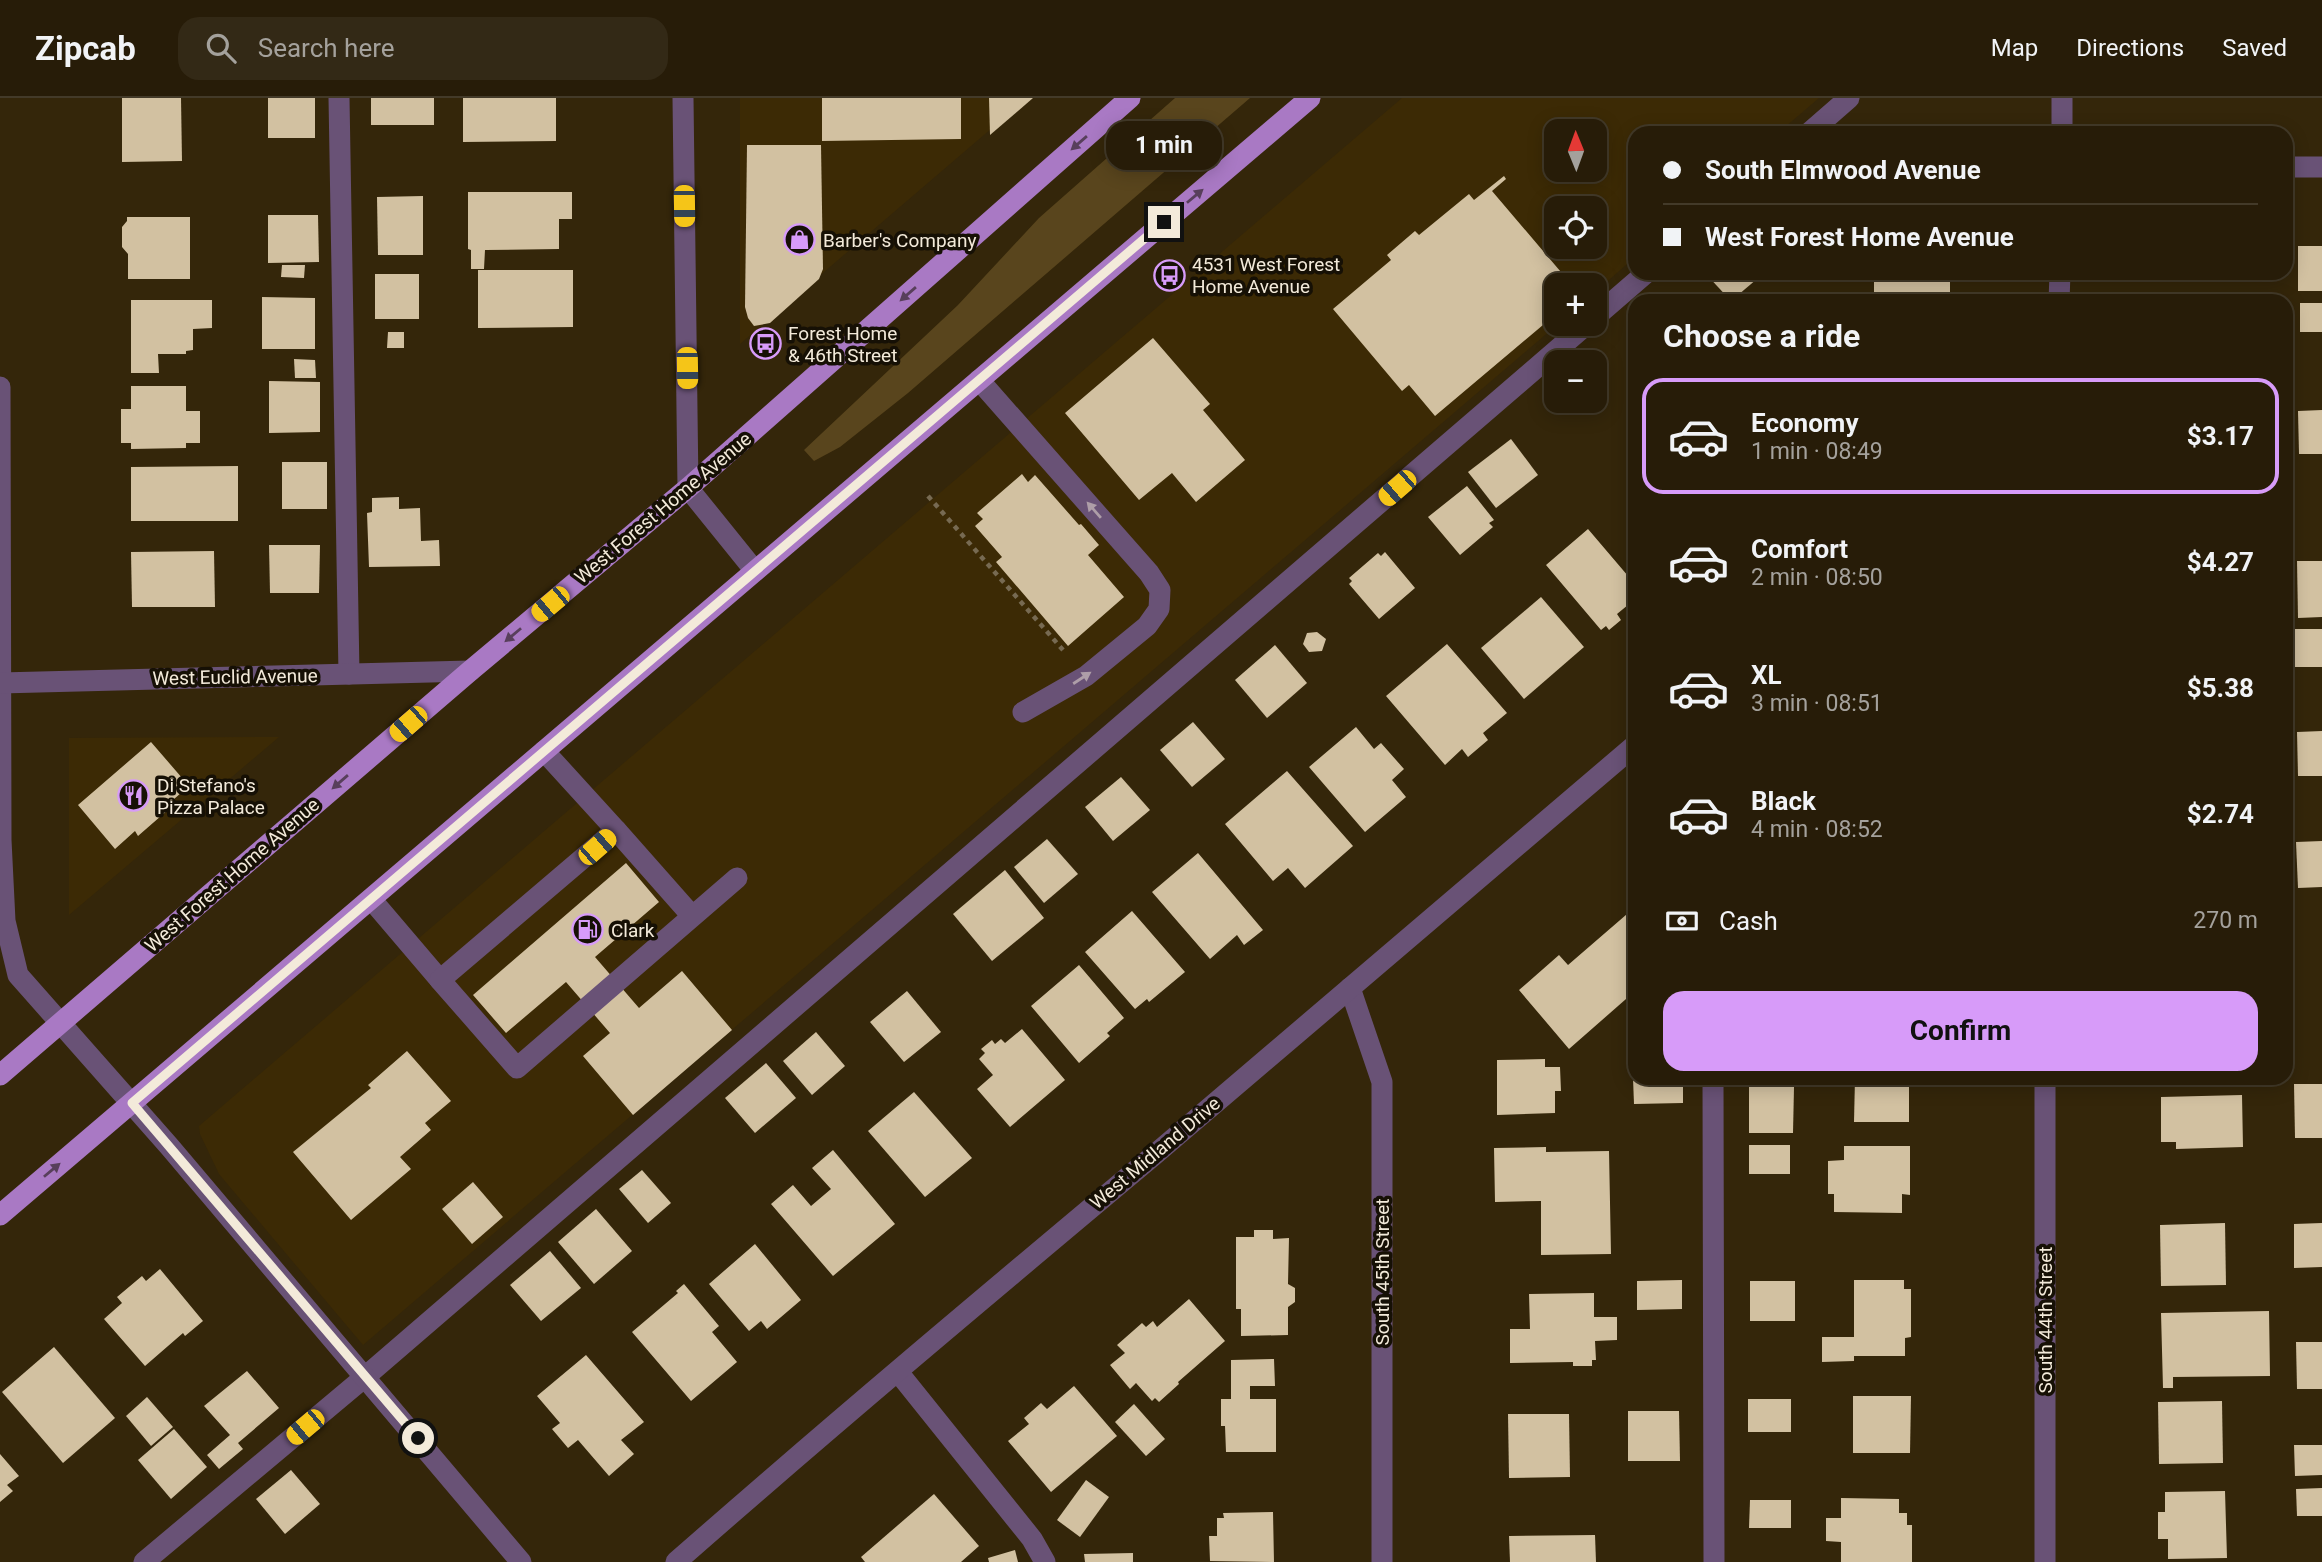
<!DOCTYPE html>
<html lang="en">
<head>
<meta charset="utf-8">
<style>
	:root { --surface:#271c08; --page:#332916; --text:#f1f3f6; --muted:#a4a19c; --line:#433a29; --accent:#d79bf9 }
	body { margin:0; font-family:Roboto,sans-serif; background:var(--page); color:var(--text); height:100vh; display:flex; flex-direction:column; font-size:26px; white-space:nowrap }
	* { box-sizing:border-box; margin:0 }
	p { font-size:23px; color:var(--muted) }
	.icon { flex:none; width:38px; height:38px; fill:none; stroke:currentColor; stroke-width:2; stroke-linecap:round; stroke-linejoin:round }
	.map { position:relative; flex:1; overflow:hidden }
	.panel { position:absolute; left:1628px; top:196px; width:665px; height:791px; display:flex; flex-direction:column; background:var(--surface); border-radius:21px; box-shadow:0 4px 18px #0003,0 0 0 2px var(--line) }
	.panel>* { flex:none }
	.hud { position:absolute; left:1628px; top:28px; width:665px; height:154px; border-radius:21px; box-shadow:0 4px 18px #0003,0 0 0 2px var(--line); display:grid; align-content:center; height:154px; padding:0 35px; background:var(--surface) }
	.needle { width:46px; rotate:359deg }
	.tools { position:absolute; left:1544px; top:21px; display:grid; gap:14px }
	.tools a { display:grid; place-items:center; width:63px; height:63px; border-radius:14px; background:var(--surface); box-shadow:0 4px 18px #0003,0 0 0 2px var(--line); font-size:35px }
	.end { position:absolute; width:32px; height:32px; margin:-16px; border:9px solid #f3eada; background:#111; box-shadow:0 0 0 4px #111 }
	.from { border-radius:50% }
	.bubble { position:absolute; height:49px; border-radius:21px; background:var(--surface); box-shadow:0 4px 18px #0003,0 0 0 2px var(--line); font-size:23px; font-weight:700; line-height:49px; text-align:center }
	.car { position:absolute; width:21px; height:42px; margin:-21px -10px; border-radius:9px; box-shadow:0 0 5px 2px #0007; background:linear-gradient(#f5c518 24%,#345 0 40%,#f5c518 0 76%,#345 0 86%,#f5c518 0) }
	.hud b { display:flex; align-items:center; gap:24px; height:66px; font-size:26px }
	.hud b+b { border-top:2px solid var(--line) }
	.hud i { width:18px; height:18px; background:var(--text) }
	ul { padding:0; list-style:none }
	li { display:flex; align-items:center; gap:21px; height:116px; margin:0 14px 10px; padding:0 21px; border:4px solid transparent; border-radius:21px }
	li div { flex:1 }
	li b { display:block; font-size:26px }
	li em { font-style:normal; font-weight:700 }
	li.current { border-color:var(--accent) }
	li>.icon { width:63px; height:63px; stroke-width:1.5 }
	h2 { padding:0 35px; font-size:32px; line-height:84px }
	.pay { display:flex; align-items:center; gap:18px; height:77px; padding:0 35px; font-size:26px }
	.pay p { margin-inline-start:auto }
	.action { display:flex; gap:14px; margin-top:auto; padding:14px 35px }
	.action a { flex:1; height:80px; border-radius:21px; background:var(--accent); color:#111; font-size:28px; font-weight:700; line-height:80px; text-align:center }
	header { display:flex; align-items:center; gap:42px; box-sizing:border-box; height:98px; padding:0 35px; background:var(--surface); border-bottom:2px solid var(--line) }
	header strong { font-size:33px }
	nav { display:flex; gap:38px; margin-inline-start:auto; font-size:24px }
	.search { width:490px; height:63px; background:var(--page); display:flex; align-items:center; gap:18px; box-sizing:border-box; padding:0 24px; border-radius:21px; color:var(--muted); font-size:26px }
	.map>svg:first-child { display:block }
</style>
</head>
<body>
<header>
<strong>Zipcab</strong>
<div class="search"><svg class="icon" aria-label="search" viewBox="0 0 24 24"><circle cx="10" cy="10" r="6"/><path d="M15 15l6 6"/></svg>Search here</div>
<nav><a>Map</a><a>Directions</a><a>Saved</a></nav>
</header>
<div class="map">
<svg width="2322" height="1464" viewBox="0 0 2322 1464">
	<rect width="100%" height="100%" fill="#34260a"/>
	<g fill="#3c2a05" fill-rule="evenodd">
		<polygon points="740,0 1027,0 740,246"/>
		<path d="M1402 0H1819L1778 35H1634V160L1594 195V187H1556V226H1558L363 1247 219 1076 200 1036 199 1028ZM1556 33H1594V72H1556ZM1556 110H1594V149H1556Z"/>
		<polygon points="279,639 69,817 69,640"/>
	</g>
	<polygon fill="#59451d" points="1175,0 1250,0 908,295 840,349 814,363 804,352 958,207 1039,120"/>
	<g fill="#d2c1a1">
		<polygon points="122,0 181,0 182,63 122,64"/>
		<rect x="268" y="0" width="47" height="40"/>
		<rect x="371" y="0" width="63" height="27"/>
		<polygon points="463,0 556,0 556,43 463,44"/>
		<polygon points="822,0 961,0 961,41 822,43"/>
		<polygon points="989,0 1033,0 990,37"/>
		<polygon points="747,47 821,47 823,171 819,181 770,225 754,228 748,220 745,209"/>
		<polygon points="1504,78 1506,81 1492,93 1572,187 1556,187 1556,216 1435,318 1409,287 1402,293 1333,211 1391,162 1387,157 1415,133 1419,137 1469,96 1474,102"/>
		<polygon points="468,94 572,94 572,121 559,121 559,151 485,152 484,171 471,171 471,152 468,151"/>
		<polygon points="423,98 423,157 378,157 377,99"/>
		<polygon points="268,117 318,117 319,164 268,165"/>
		<polygon points="127,119 190,119 190,181 128,181 128,156 122,149 122,129 127,123"/>
		<rect x="2298" y="148" width="24" height="45"/>
		<polygon points="282,167 305,167 304,180 281,179"/>
		<polygon points="478,172 573,172 573,229 478,230"/>
		<polygon points="1705,175 1764,175 1731,203"/>
		<polygon points="1874,175 1950,175 1950,201 1874,203"/>
		<rect x="375" y="176" width="44" height="45"/>
		<polygon points="262,199 315,200 315,251 262,251"/>
		<polygon points="131,202 212,202 212,230 193,231 193,252 186,253 186,256 158,256 159,275 131,275"/>
		<rect x="2300" y="205" width="22" height="29"/>
		<polygon points="388,234 404,234 404,250 387,250"/>
		<polygon points="1153,240 1210,306 1203,312 1245,362 1196,404 1172,375 1139,402 1065,315"/>
		<polygon points="294,261 315,262 316,280 295,280"/>
		<polygon points="269,283 320,284 320,334 269,335"/>
		<polygon points="131,288 186,288 186,313 200,313 200,345 186,345 186,350 131,351 131,345 121,345 121,311 131,311"/>
		<polygon points="2322,312 2322,356 2299,356 2298,313"/>
		<polygon points="1511,341 1538,377 1496,410 1468,374"/>
		<rect x="282" y="364" width="45" height="47"/>
		<polygon points="238,368 238,423 131,423 131,369"/>
		<polygon points="1022,376 1028,384 1035,377 1079,427 1081,426 1099,447 1088,457 1124,499 1068,548 996,464 1002,459 975,428 983,421 977,415"/>
		<polygon points="1467,388 1494,422 1489,425 1493,429 1460,457 1428,419"/>
		<polygon points="399,399 399,411 420,410 421,443 439,442 440,468 369,469 367,415 372,414 372,400"/>
		<polygon points="1588,431 1634,485 1634,502 1617,516 1621,522 1609,532 1606,528 1601,532 1546,467"/>
		<polygon points="269,447 320,447 319,495 270,495"/>
		<polygon points="214,453 215,509 132,509 131,454"/>
		<polygon points="1385,454 1415,490 1379,521 1349,486 1352,483 1349,480 1378,455 1381,458"/>
		<polygon points="2297,463 2322,463 2322,519 2298,520"/>
		<polygon points="1541,499 1584,549 1524,601 1481,550"/>
		<polygon points="2291,531 2322,531 2322,569 2292,569"/>
		<polygon points="1317,534 1326,541 1322,553 1309,554 1303,546 1307,535"/>
		<polygon points="1447,546 1507,615 1483,635 1488,642 1468,659 1462,651 1445,667 1386,598"/>
		<polygon points="1275,547 1307,585 1267,620 1235,582"/>
		<polygon points="1193,624 1225,661 1192,689 1160,652"/>
		<polygon points="1356,629 1374,651 1381,645 1404,671 1392,682 1406,699 1365,734 1309,669"/>
		<polygon points="2322,633 2322,678 2298,678 2297,634"/>
		<polygon points="151,644 189,688 166,708 169,711 138,738 135,733 115,751 78,707"/>
		<polygon points="1287,673 1353,748 1305,790 1288,770 1273,783 1225,726"/>
		<polygon points="1121,679 1150,712 1113,743 1085,709"/>
		<polygon points="1047,741 1078,776 1044,805 1014,769"/>
		<polygon points="2322,743 2322,789 2298,790 2296,744"/>
		<polygon points="1198,755 1263,832 1244,847 1237,837 1210,861 1152,794"/>
		<polygon points="626,765 659,804 595,859 639,910 682,873 732,932 633,1017 583,958 610,935 566,884 506,935 473,897"/>
		<polygon points="1005,772 1044,820 992,863 953,816"/>
		<polygon points="1634,810 1634,894 1569,951 1519,892 1559,857 1568,867"/>
		<polygon points="1132,813 1185,874 1149,904 1147,901 1135,911 1085,854"/>
		<polygon points="1079,867 1124,920 1107,935 1110,938 1079,965 1031,908"/>
		<polygon points="907,893 941,934 904,964 870,924"/>
		<polygon points="1022,931 1065,982 1010,1029 977,991 993,977 979,961 985,955 981,951 992,942 995,946 1001,941 1005,945"/>
		<polygon points="816,934 845,968 812,997 783,963"/>
		<polygon points="407,953 451,1003 425,1025 431,1032 400,1059 411,1071 351,1122 293,1054 371,990 368,987"/>
		<polygon points="1545,961 1545,969 1560,969 1561,993 1555,993 1555,1015 1497,1017 1497,962"/>
		<polygon points="766,965 796,1000 755,1035 725,1000"/>
		<polygon points="1633,980 1683,980 1683,1005 1634,1006"/>
		<polygon points="1855,980 1909,980 1909,1024 1854,1024"/>
		<polygon points="2294,986 2322,986 2322,1040 2295,1040"/>
		<polygon points="1749,989 1794,989 1793,1035 1749,1035"/>
		<polygon points="914,994 972,1060 925,1099 868,1033"/>
		<polygon points="2242,997 2243,1049 2176,1051 2176,1044 2161,1044 2161,999"/>
		<rect x="1749" y="1047" width="41" height="29"/>
		<polygon points="1844,1048 1910,1048 1910,1097 1902,1096 1902,1115 1834,1114 1834,1096 1828,1096 1828,1063 1844,1062"/>
		<polygon points="1546,1049 1546,1054 1609,1053 1611,1156 1541,1157 1541,1103 1495,1104 1494,1050"/>
		<polygon points="833,1052 895,1126 833,1178 771,1106 793,1087 811,1108 831,1091 812,1070"/>
		<polygon points="642,1072 671,1105 648,1125 619,1091"/>
		<polygon points="473,1084 503,1119 472,1146 442,1111"/>
		<polygon points="596,1111 632,1153 594,1186 558,1144"/>
		<polygon points="2225,1125 2226,1187 2161,1188 2160,1127"/>
		<polygon points="2322,1125 2322,1169 2294,1170 2294,1126"/>
		<polygon points="1254,1132 1273,1132 1273,1141 1289,1140 1288,1186 1295,1190 1295,1204 1288,1209 1288,1237 1241,1238 1241,1211 1236,1211 1236,1139 1254,1139"/>
		<polygon points="755,1146 801,1202 767,1231 761,1223 749,1233 709,1186"/>
		<polygon points="550,1153 581,1190 541,1223 510,1187"/>
		<polygon points="160,1171 203,1223 185,1238 183,1235 145,1268 104,1221 122,1205 117,1199 142,1178 146,1183"/>
		<polygon points="1682,1182 1682,1211 1637,1212 1637,1183"/>
		<polygon points="1854,1182 1904,1182 1904,1191 1911,1191 1911,1239 1905,1240 1905,1258 1854,1258 1854,1263 1822,1264 1822,1239 1854,1239"/>
		<rect x="1750" y="1183" width="45" height="40"/>
		<polygon points="684,1186 719,1228 712,1234 737,1264 691,1303 632,1234 678,1195 676,1193"/>
		<polygon points="1594,1195 1594,1219 1617,1219 1617,1242 1595,1243 1596,1262 1592,1262 1592,1268 1573,1268 1573,1264 1510,1265 1510,1231 1530,1231 1529,1196"/>
		<polygon points="1189,1201 1225,1243 1178,1284 1179,1286 1159,1304 1155,1300 1152,1303 1136,1285 1130,1291 1110,1267 1125,1255 1117,1247 1142,1225 1146,1229 1153,1223 1157,1229"/>
		<polygon points="2269,1213 2270,1278 2173,1279 2173,1290 2163,1290 2161,1215"/>
		<polygon points="2296,1244 2322,1244 2322,1291 2297,1291"/>
		<polygon points="54,1249 115,1320 63,1365 2,1294"/>
		<polygon points="586,1257 644,1324 621,1342 634,1356 609,1378 578,1342 568,1350 552,1331 560,1325 537,1298"/>
		<polygon points="1274,1261 1275,1288 1250,1288 1250,1301 1276,1301 1276,1354 1226,1354 1225,1328 1221,1328 1221,1301 1231,1301 1231,1262"/>
		<polygon points="247,1273 279,1310 238,1345 243,1351 219,1371 207,1357 230,1337 204,1308"/>
		<polygon points="1074,1288 1117,1338 1051,1394 1008,1343 1029,1326 1024,1320 1041,1305 1047,1311"/>
		<polygon points="1853,1298 1911,1298 1910,1355 1853,1355"/>
		<polygon points="147,1299 173,1329 151,1348 126,1318"/>
		<rect x="1748" y="1301" width="43" height="33"/>
		<polygon points="2222,1303 2223,1365 2159,1366 2158,1304"/>
		<polygon points="1134,1306 1165,1341 1146,1358 1115,1324"/>
		<polygon points="1628,1313 1679,1313 1680,1363 1628,1363"/>
		<polygon points="1508,1316 1569,1316 1570,1379 1509,1380"/>
		<polygon points="174,1331 207,1369 171,1401 138,1362"/>
		<polygon points="2294,1347 2322,1347 2322,1377 2295,1378"/>
		<polygon points="0,1356 19,1378 7,1387 13,1393 0,1404"/>
		<polygon points="291,1372 320,1406 285,1436 256,1401"/>
		<polygon points="1086,1382 1109,1399 1080,1439 1057,1422"/>
		<polygon points="2322,1390 2322,1418 2297,1418 2296,1391"/>
		<polygon points="2225,1393 2227,1460 2168,1461 2168,1441 2158,1441 2158,1414 2165,1414 2165,1394"/>
		<polygon points="934,1396 979,1448 961,1464 865,1464 861,1459"/>
		<polygon points="1841,1400 1899,1401 1899,1415 1907,1415 1907,1427 1912,1427 1912,1464 1841,1464 1841,1444 1826,1443 1826,1420 1841,1420"/>
		<polygon points="1750,1402 1791,1402 1791,1430 1749,1430"/>
		<polygon points="1273,1414 1274,1464 1210,1463 1209,1438 1217,1438 1217,1420 1224,1420 1223,1415"/>
		<polygon points="1595,1437 1596,1464 1510,1464 1509,1438"/>
		<polygon points="1015,1452 1018,1464 989,1464 988,1460"/>
		<polygon points="1133,1455 1133,1464 1085,1464 1084,1456"/>
	</g>
	<g fill="none" stroke-linecap="round" stroke-linejoin="round">
		<polyline stroke="#776a52" stroke-width="4.5" stroke-dasharray="5 5" stroke-linecap="butt" points="928,398 1063,552"/>
		<g stroke="#695276" stroke-width="21">
			<polyline points="339,0 349,576"/>
			<polyline points="1809,35 1849,0"/>
			<polyline points="2286,69 2322,69"/>
			<polyline points="1594,220 1646,175"/>
			<polyline points="979,282 1149,475 1160,492 1159,511 1147,528 1086,578 1023,614"/>
			<polyline points="544,653 616,732"/>
			<polyline points="371,801 440,882"/>
			<polyline points="692,818 616,732 440,882 517,970 737,780"/>
			<polyline points="1713,980 1714,1464"/>
			<polyline points="898,1274 1032,1441 1045,1464"/>
			<polyline points="144,1464 366,1278 1587,226"/>
		</g>
		<g stroke="#695276" stroke-width="21">
			<polyline points="683,0 688,390 755,473"/>
			<polyline points="2062,35 2062,0"/>
			<polyline points="2059,203 2060,175"/>
			<polyline points="0,289 1,742 5,823 18,877 169,1048 521,1464"/>
			<polyline points="0,585 470,573"/>
			<polyline points="1350,890 1382,984 1382,1464"/>
			<polyline points="2045,980 2045,1464"/>
			<path d="M676 1464C833 1326 993 1192 1153 1058 1314 922 1474 785 1634 648"/>
		</g>
		<g stroke="#a979c4" stroke-width="21">
			<polyline points="0,977 470,573 688,390 1130,0"/>
			<polyline points="0,1117 1310,0"/>
		</g>
	</g>
	<defs><path id="oneway-solid" d="M-6-.8H1V-3.2L6.5 0L1 3.2V.8H-6Z" transform="scale(1.75)"/></defs>
	<g fill="#583f5b">
		<use href="#oneway-solid" transform="translate(1079 45) rotate(139)"/>
		<use href="#oneway-solid" transform="translate(1195 98) rotate(-40)"/>
		<use href="#oneway-solid" transform="translate(908 196) rotate(139)"/>
		<use href="#oneway-solid" transform="translate(513 537) rotate(140)"/>
		<use href="#oneway-solid" transform="translate(340 684) rotate(139)"/>
		<use href="#oneway-solid" transform="translate(52 1072) rotate(-40)"/>
	</g>
	<g fill="#ae9ea8">
		<use href="#oneway-solid" transform="translate(1094 412) rotate(-131)"/>
		<use href="#oneway-solid" transform="translate(1082 580) rotate(-33)"/>
	</g>
	<g fill="none" stroke-linecap="round" stroke-linejoin="round">
		<polyline stroke="#f3eada" stroke-width="9" points="418,1340 132,1005 1164,124"/>
	</g>
	<defs>
		<symbol id="shop-ring" viewBox="-11 -11 22 22"><circle r="9.5" fill="#161005" stroke="#d79bf9" stroke-width="1.5"/><path d="M-5-2.5h2.3a2.7 3.5 0 0 1 5.4 0H5L5.5 6h-11ZM-1.5-2.5h3a1.5 2.3 0 0 0-3 0Z" fill="#d79bf9"/></symbol>
		<symbol id="bus-ring" viewBox="-11 -11 22 22"><circle r="9.5" fill="#161005" stroke="#d79bf9" stroke-width="1.5"/><path d="M-5-6H5V4H4V6H2V4H-2V6H-4V4H-5ZM-3.5-4V0h7V-4ZM-3.5 1.2v1.5H-2V1.2ZM2 1.2v1.5H3.5V1.2Z" fill="#d79bf9"/></symbol>
		<symbol id="restaurant-ring" viewBox="-11 -11 22 22"><circle r="9.5" fill="#161005" stroke="#d79bf9" stroke-width="1.5"/><path d="M-5-6h1v4h1v-4h1v4h1v-4h1v5L-1.5 .5V6h-2V.5L-5-1ZM5-6V6H3V1.5H1.5Q1.5-4 5-6Z" fill="#d79bf9"/></symbol>
		<symbol id="fuel-ring" viewBox="-11 -11 22 22"><circle r="9.5" fill="#161005" stroke="#d79bf9" stroke-width="1.5"/><path d="M-5.5-6h7V0h2V4h1.3V-2.5L3-4.5l.8-.8L6-3V5H2.5V1h-1V6h-7ZM-4.2-4.7v3.2H.2V-4.7Z" fill="#d79bf9"/></symbol>
	</defs>
	<g fill-rule="evenodd">
		<use href="#shop-ring" x="782" y="124" width="35" height="35"/>
		<use href="#bus-ring" x="1152" y="160" width="35" height="35"/>
		<use href="#bus-ring" x="748" y="228" width="35" height="35"/>
		<use href="#restaurant-ring" x="116" y="680" width="35" height="35"/>
		<use href="#fuel-ring" x="570" y="814" width="35" height="35"/>
	</g>
	<g text-anchor="middle" dominant-baseline="central" stroke-width="7" stroke-linejoin="round" paint-order="stroke">
		<g font-size="19" fill="#f3eada" stroke="#161005" text-anchor="start">
			<text x="823" y="142">Barber's Company</text>
			<text x="1192" y="166">4531 West Forest<tspan x="1192" dy="22">Home Avenue</tspan></text>
			<text x="788" y="235">Forest Home<tspan x="788" dy="22">&amp; 46th Street</tspan></text>
			<text x="157" y="687">Di Stefano's<tspan x="157" dy="22">Pizza Palace</tspan></text>
			<text x="611" y="832">Clark</text>
		</g>
		<g font-size="19" fill="#f3eada" stroke="#161005">
			<text transform="translate(663 410) rotate(-40)">West Forest Home Avenue</text>
			<text transform="translate(235 579) rotate(-1)">West Euclid Avenue</text>
			<text transform="translate(232 777) rotate(-41)">West Forest Home Avenue</text>
			<text transform="translate(1155 1055) rotate(-40)">West Midland Drive</text>
			<text transform="translate(1382 1174) rotate(-90)">South 45th Street</text>
			<text transform="translate(2045 1222) rotate(-90)">South 44th Street</text>
		</g>
	</g>
</svg>
<div class="tools">
<a><svg class="needle" viewBox="-14 -14 28 28"><path d="M0-13l5 13h-10z" fill="#e53935"/><path d="M0 13l5-13h-10z" fill="#a4a19c"/></svg></a>
<a><svg class="icon" aria-label="locate" viewBox="0 0 24 24"><circle cx="12" cy="12" r="6"/><path d="M12 2v4M12 18v4M2 12h4M18 12h4"/></svg></a>
<a>+</a>
<a>−</a>
</div>
<i class="end from" style="left:418px;top:1340px"></i>
<i class="end" style="left:1164px;top:124px"></i>
<div class="bubble" style="left:1106px;top:23px;width:116px">1 min</div>
<i class="car" style="left:684px;top:108px;rotate:179deg"></i>
<i class="car" style="left:687px;top:270px;rotate:179deg"></i>
<i class="car" style="left:1397px;top:390px;rotate:229deg"></i>
<i class="car" style="left:550px;top:506px;rotate:230deg"></i>
<i class="car" style="left:408px;top:626px;rotate:229deg"></i>
<i class="car" style="left:597px;top:749px;rotate:49deg"></i>
<i class="car" style="left:305px;top:1329px;rotate:230deg"></i>
<div class="hud">
<b><i class="from"></i>South Elmwood Avenue</b>
<b><i></i>West Forest Home Avenue</b>
</div>
<section class="panel">
<h2>Choose a ride</h2>
<ul>
<li class="current"><svg class="icon" aria-label="car" viewBox="0 0 24 24"><path d="M5 17H2v-5l4-1 3-4h7l3 4 3 1v5h-3M9 17h6M6 11h13"/><circle cx="7" cy="17" r="2"/><circle cx="17" cy="17" r="2"/></svg><div><b>Economy</b><p>1 min · 08:49</p></div><em>$3.17</em></li>
<li><svg class="icon" aria-label="car" viewBox="0 0 24 24"><path d="M5 17H2v-5l4-1 3-4h7l3 4 3 1v5h-3M9 17h6M6 11h13"/><circle cx="7" cy="17" r="2"/><circle cx="17" cy="17" r="2"/></svg><div><b>Comfort</b><p>2 min · 08:50</p></div><em>$4.27</em></li>
<li><svg class="icon" aria-label="car" viewBox="0 0 24 24"><path d="M5 17H2v-5l4-1 3-4h7l3 4 3 1v5h-3M9 17h6M6 11h13"/><circle cx="7" cy="17" r="2"/><circle cx="17" cy="17" r="2"/></svg><div><b>XL</b><p>3 min · 08:51</p></div><em>$5.38</em></li>
<li><svg class="icon" aria-label="car" viewBox="0 0 24 24"><path d="M5 17H2v-5l4-1 3-4h7l3 4 3 1v5h-3M9 17h6M6 11h13"/><circle cx="7" cy="17" r="2"/><circle cx="17" cy="17" r="2"/></svg><div><b>Black</b><p>4 min · 08:52</p></div><em>$2.74</em></li>
</ul>
<div class="pay"><svg class="icon" aria-label="cash" viewBox="0 0 24 24"><path d="M3 7h18v10H3z"/><circle cx="12" cy="12" r="2"/></svg>Cash<p>270 m</p></div>
<div class="action"><a>Confirm</a></div>
</section>
</div>
</body>
</html>
